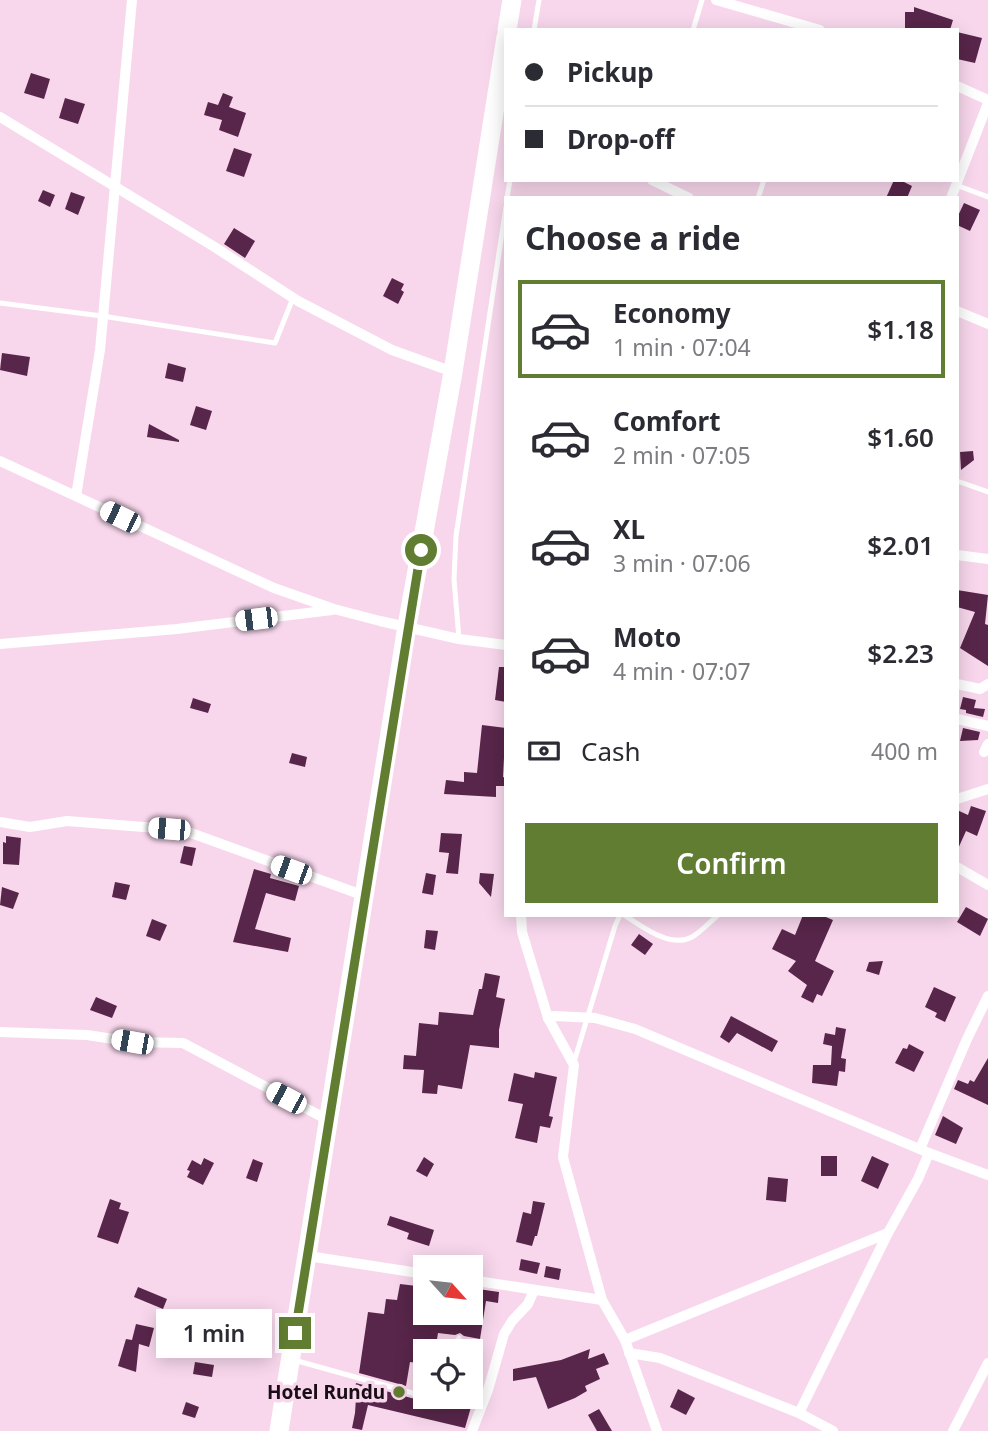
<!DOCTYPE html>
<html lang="en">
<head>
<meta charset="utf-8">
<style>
	:root { --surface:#fff; --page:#f7f7f7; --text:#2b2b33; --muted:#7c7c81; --line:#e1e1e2; --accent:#617d31 }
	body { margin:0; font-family:"Noto Sans",sans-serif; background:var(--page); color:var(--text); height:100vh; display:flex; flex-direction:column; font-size:26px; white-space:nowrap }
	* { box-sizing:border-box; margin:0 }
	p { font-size:23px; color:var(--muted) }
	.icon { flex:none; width:38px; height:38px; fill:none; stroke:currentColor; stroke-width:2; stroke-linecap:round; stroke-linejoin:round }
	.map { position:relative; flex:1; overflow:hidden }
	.drawer { position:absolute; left:504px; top:196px; width:455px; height:721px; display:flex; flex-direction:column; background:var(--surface); border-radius:0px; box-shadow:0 4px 18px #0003 }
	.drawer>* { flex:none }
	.banner { position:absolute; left:504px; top:28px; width:455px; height:154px; border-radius:0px; box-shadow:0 4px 18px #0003; display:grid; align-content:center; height:154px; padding:0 21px; background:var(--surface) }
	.needle { width:46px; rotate:117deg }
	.buttons { position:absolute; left:413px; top:1255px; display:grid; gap:14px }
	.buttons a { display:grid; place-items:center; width:70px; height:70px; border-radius:0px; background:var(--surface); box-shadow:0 4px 18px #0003; font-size:35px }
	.end { position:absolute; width:32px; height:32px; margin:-16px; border:9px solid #617d31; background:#fff; box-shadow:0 0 0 4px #fff }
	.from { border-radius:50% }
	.bubble { position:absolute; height:49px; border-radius:0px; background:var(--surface); box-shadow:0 4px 18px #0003; font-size:23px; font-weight:600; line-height:49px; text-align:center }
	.car { position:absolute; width:21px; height:42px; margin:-21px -10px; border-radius:9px; box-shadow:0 0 5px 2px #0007; background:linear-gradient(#fff 24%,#345 0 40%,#fff 0 76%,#345 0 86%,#fff 0) }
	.banner b { display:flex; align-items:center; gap:24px; height:66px; font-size:26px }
	.banner b+b { border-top:2px solid var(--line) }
	.banner i { width:18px; height:18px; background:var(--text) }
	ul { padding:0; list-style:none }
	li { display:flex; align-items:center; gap:21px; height:98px; margin:0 14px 10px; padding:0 7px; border:4px solid transparent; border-radius:0px }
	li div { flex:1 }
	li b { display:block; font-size:26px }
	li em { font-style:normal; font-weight:600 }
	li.on { border-color:var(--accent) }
	li>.icon { width:63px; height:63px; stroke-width:1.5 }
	h2 { padding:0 21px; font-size:32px; line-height:84px }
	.pay { display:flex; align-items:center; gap:18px; height:77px; padding:0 21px; font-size:26px }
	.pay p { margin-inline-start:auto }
	.cta { display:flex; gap:14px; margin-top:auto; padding:14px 21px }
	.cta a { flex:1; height:80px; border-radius:0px; background:var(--accent); color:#fff; font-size:28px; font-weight:600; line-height:80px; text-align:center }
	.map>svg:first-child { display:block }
</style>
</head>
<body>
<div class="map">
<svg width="988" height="1431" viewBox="0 0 988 1431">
	<rect width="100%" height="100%" fill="#f8d7ec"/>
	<g fill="#58264a">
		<polygon points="914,7 953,20 950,30 905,30 905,12 914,12"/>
		<polygon points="957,32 982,38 975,63 957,59"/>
		<polygon points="31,73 50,79 44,99 24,93"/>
		<polygon points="223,93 233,97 229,107 246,113 238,137 219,130 222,120 204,115 208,102 218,105"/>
		<polygon points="65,98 85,104 78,124 59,118"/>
		<polygon points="234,148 252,154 244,177 226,171"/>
		<polygon points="894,180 900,180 912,186 907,198 886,198"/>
		<polygon points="43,190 55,195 50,207 38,201"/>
		<polygon points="71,192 85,197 78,215 65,209"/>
		<polygon points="964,203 980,210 970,231 957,225 957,218"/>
		<polygon points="234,228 255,241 245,258 224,244"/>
		<polygon points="392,278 404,284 401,290 404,292 398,304 383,296"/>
		<polygon points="2,353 30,357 27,376 0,370"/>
		<polygon points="168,363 186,368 183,382 165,378"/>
		<polygon points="196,406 212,411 206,430 190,425"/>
		<polygon points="149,424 179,440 179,442 147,437"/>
		<polygon points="973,451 974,460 961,470 960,452"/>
		<polygon points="957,590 988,595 985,624 988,625 988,666 960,648 975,612 957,607"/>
		<polygon points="499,667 506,667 506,702 495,700"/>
		<polygon points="963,697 976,700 974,708 985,709 983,717 966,713 966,710 960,709"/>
		<polygon points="193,698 211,704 208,713 190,708"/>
		<polygon points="482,725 506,728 506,759 504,758 503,777 506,778 506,786 496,786 496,797 444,794 446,780 464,782 464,772 477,773"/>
		<polygon points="963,728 980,732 978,740 960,741"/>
		<polygon points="292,753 307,757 305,767 289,763"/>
		<polygon points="971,806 986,811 977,836 966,831 957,851 957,810 968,815"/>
		<polygon points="441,833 462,834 458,874 446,873 449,853 439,852"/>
		<polygon points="6,836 21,838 19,865 3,864 3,842 6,843"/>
		<polygon points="184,846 196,848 192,866 180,863"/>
		<polygon points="254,869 271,874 270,878 299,886 295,901 266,893 255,929 291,938 288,952 233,942"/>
		<polygon points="426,873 436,875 433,895 422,893"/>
		<polygon points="480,873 494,874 491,897 479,883"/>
		<polygon points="115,882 130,885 126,900 112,897"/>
		<polygon points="2,887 19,893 13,909 0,905"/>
		<polygon points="966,907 988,919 980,936 957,922"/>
		<polygon points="803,915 821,915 833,920 815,961 834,971 822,996 817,994 813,1003 801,997 807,985 788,971 796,961 772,949 782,929 795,935"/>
		<polygon points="152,919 167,925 160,941 146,936"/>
		<polygon points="426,930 438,931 435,950 424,948"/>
		<polygon points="639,934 653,944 645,955 631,945"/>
		<polygon points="883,961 879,975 866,971 869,962"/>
		<polygon points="485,973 500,976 496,997 505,999 499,1030 499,1048 470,1045 462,1089 438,1085 437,1094 422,1093 424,1070 403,1069 404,1055 416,1056 419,1023 438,1025 439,1012 473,1015 479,989 482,989"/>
		<polygon points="934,987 956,997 945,1022 935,1017 937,1013 925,1007"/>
		<polygon points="96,997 117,1006 112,1018 90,1010"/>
		<polygon points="731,1016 778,1041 772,1052 737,1033 729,1043 720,1037"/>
		<polygon points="836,1027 846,1029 841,1058 846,1059 845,1072 839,1071 837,1086 812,1083 813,1065 831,1065 832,1046 823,1044 825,1033 835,1035"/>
		<polygon points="909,1044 924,1052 914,1072 895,1063 903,1048 907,1049"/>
		<polygon points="988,1058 988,1105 954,1089 958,1080 968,1084 970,1080 974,1082"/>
		<polygon points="535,1072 557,1077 549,1116 553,1117 550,1128 540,1126 537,1143 515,1138 523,1104 508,1101 514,1073 534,1078"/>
		<polygon points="943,1116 963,1128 956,1144 935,1135"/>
		<rect x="821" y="1156" width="16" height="20"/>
		<polygon points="872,1156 889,1164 878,1189 861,1181"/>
		<polygon points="424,1157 434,1164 427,1177 416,1171"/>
		<polygon points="204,1158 214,1163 203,1185 187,1177 190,1171 187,1170 192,1160 201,1165"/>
		<polygon points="253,1159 263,1163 257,1182 246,1178"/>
		<polygon points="768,1177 788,1179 786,1202 766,1200"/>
		<polygon points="110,1199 121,1203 119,1209 129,1212 118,1244 97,1237"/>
		<polygon points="533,1201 545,1203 537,1236 535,1236 532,1246 516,1242 523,1212 531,1214"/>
		<polygon points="390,1216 434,1230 429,1246 407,1239 409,1233 387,1225"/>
		<polygon points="521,1259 540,1263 537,1274 519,1270"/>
		<polygon points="546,1266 561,1269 559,1280 544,1277"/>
		<polygon points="400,1284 425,1287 422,1312 471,1312 471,1288 499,1292 498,1303 486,1301 480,1339 464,1336 460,1333 455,1335 438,1333 435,1351 425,1351 425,1364 410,1362 406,1386 359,1373 368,1312 384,1314 386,1299 397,1300"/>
		<polygon points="138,1287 167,1299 163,1309 134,1297"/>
		<polygon points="136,1324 154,1328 149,1347 139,1344 136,1372 118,1366 126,1339 132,1340"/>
		<polygon points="590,1349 588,1359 604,1353 609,1364 596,1369 600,1379 585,1386 587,1391 575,1398 548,1409 536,1377 513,1381 513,1369 561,1360"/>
		<polygon points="195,1362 214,1365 212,1377 193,1374"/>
		<polygon points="356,1383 415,1399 421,1397 441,1401 442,1396 459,1396 473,1400 465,1428 368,1405 362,1430 352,1428 355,1413 356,1398 353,1397"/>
		<polygon points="678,1389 695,1398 686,1415 670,1407"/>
		<polygon points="186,1402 199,1407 195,1418 182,1414"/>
		<polygon points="599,1409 612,1431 597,1431 588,1415"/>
	</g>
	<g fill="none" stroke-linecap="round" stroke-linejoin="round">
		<g stroke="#fff" stroke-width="5">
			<polyline points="534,30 539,0"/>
			<polyline points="693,30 702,0"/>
			<polyline points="956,185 988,197"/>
			<polyline points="507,198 510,180"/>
			<polyline points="758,198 764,180"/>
			<polyline points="0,303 102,316 275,343 293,298"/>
			<polyline points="957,481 988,492"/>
			<polyline points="459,639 454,579 456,536 506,207"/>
			<path d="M624 915C642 926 670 949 692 937 701 932 710 922 718 915"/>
			<polyline points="574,1062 615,926 620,915"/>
			<polyline points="449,1351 459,1338"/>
			<polyline points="294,1360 416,1394 425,1388"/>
		</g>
		<g stroke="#fff" stroke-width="10">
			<polyline points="716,0 820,30"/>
			<polyline points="957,86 988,100"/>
			<polyline points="0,117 213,246 298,301 392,350 453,372"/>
			<polyline points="652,180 689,198"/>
			<polyline points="951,198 988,103"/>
			<polyline points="957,311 988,324"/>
			<polyline points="0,461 274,588 334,609 380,621 459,639 506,645"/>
			<polyline points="76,496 100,350 132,0"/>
			<polyline points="957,555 988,559"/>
			<polyline points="0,644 177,629 332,610"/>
			<polyline points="957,684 980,689 988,684"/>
			<polyline points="957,719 988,726"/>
			<polyline points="984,752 988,744"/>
			<polyline points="957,799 988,789"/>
			<polyline points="0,822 30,827 67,821 169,829 191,833 365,896"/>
			<polyline points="957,867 988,885"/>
			<polyline points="521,915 522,932 548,1018 574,1065 563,1157 602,1300 625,1340 657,1431"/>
			<polyline points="548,1018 554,1016 595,1018 635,1029 929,1153 988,1175"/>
			<polyline points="0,1032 87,1035 133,1042 183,1043 328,1120"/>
			<polyline points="920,1149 967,1039 988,996"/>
			<polyline points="308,1256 425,1274"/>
			<polyline points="471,1280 602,1300"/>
			<polyline points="625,1340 888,1233"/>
			<polyline points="629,1353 660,1358 799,1413 833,1431"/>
			<polyline points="799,1413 888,1233 918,1179 929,1153"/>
			<polyline points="472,1431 488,1390 504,1334 512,1321 528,1304 534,1290"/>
			<polyline points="953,1431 988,1363"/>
		</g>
		<g stroke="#fff" stroke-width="19">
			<polyline points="507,30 512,0"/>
			<polyline points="279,1431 407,626 453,372 506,37"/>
		</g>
	</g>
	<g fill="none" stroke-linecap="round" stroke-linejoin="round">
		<polyline stroke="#617d31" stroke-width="9" points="295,1333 421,550"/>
	</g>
	<circle fill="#617d31" stroke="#f8d7ec" stroke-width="2.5" cx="399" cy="1392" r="7"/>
	<g text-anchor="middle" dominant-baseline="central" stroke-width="7" stroke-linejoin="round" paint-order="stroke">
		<g font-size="19" font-weight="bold" fill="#190e16" stroke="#f8d7ec" text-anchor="end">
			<text x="385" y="1392">Hotel Rundu</text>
		</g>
	</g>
</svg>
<div class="buttons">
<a><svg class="needle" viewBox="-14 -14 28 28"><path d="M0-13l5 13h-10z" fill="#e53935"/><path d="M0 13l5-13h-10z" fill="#7c7c81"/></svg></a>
<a><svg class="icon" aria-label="locate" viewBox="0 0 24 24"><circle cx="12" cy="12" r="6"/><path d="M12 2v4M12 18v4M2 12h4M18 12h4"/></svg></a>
</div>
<i class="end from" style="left:421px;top:550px"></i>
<i class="end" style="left:295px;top:1333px"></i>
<div class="bubble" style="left:156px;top:1309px;width:116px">1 min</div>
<i class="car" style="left:120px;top:517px;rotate:296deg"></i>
<i class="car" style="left:256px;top:619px;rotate:263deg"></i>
<i class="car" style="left:169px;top:829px;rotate:275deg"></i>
<i class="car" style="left:291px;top:870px;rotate:290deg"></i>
<i class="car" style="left:132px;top:1042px;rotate:280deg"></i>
<i class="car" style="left:286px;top:1098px;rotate:298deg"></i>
<div class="banner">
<b><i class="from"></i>Pickup</b>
<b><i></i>Drop-off</b>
</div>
<section class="drawer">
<h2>Choose a ride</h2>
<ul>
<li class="on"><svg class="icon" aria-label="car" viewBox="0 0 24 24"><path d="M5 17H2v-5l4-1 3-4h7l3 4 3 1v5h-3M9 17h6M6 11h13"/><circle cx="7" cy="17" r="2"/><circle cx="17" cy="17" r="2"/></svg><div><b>Economy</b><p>1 min · 07:04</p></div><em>$1.18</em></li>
<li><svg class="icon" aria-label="car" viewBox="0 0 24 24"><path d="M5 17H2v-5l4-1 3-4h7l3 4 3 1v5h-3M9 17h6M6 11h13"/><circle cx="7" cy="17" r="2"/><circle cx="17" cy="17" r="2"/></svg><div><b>Comfort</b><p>2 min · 07:05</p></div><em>$1.60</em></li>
<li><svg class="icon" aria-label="car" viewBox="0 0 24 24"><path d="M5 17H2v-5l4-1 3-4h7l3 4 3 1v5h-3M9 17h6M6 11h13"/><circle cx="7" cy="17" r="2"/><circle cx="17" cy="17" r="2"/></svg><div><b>XL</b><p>3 min · 07:06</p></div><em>$2.01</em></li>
<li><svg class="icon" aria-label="car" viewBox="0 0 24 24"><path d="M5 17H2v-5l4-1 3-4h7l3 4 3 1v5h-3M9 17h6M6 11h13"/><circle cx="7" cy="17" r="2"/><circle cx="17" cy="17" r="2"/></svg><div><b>Moto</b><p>4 min · 07:07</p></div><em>$2.23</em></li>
</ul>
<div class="pay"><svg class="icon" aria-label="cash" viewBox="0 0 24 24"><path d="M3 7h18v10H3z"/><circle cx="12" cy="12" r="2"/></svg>Cash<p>400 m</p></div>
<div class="cta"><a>Confirm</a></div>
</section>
</div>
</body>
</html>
